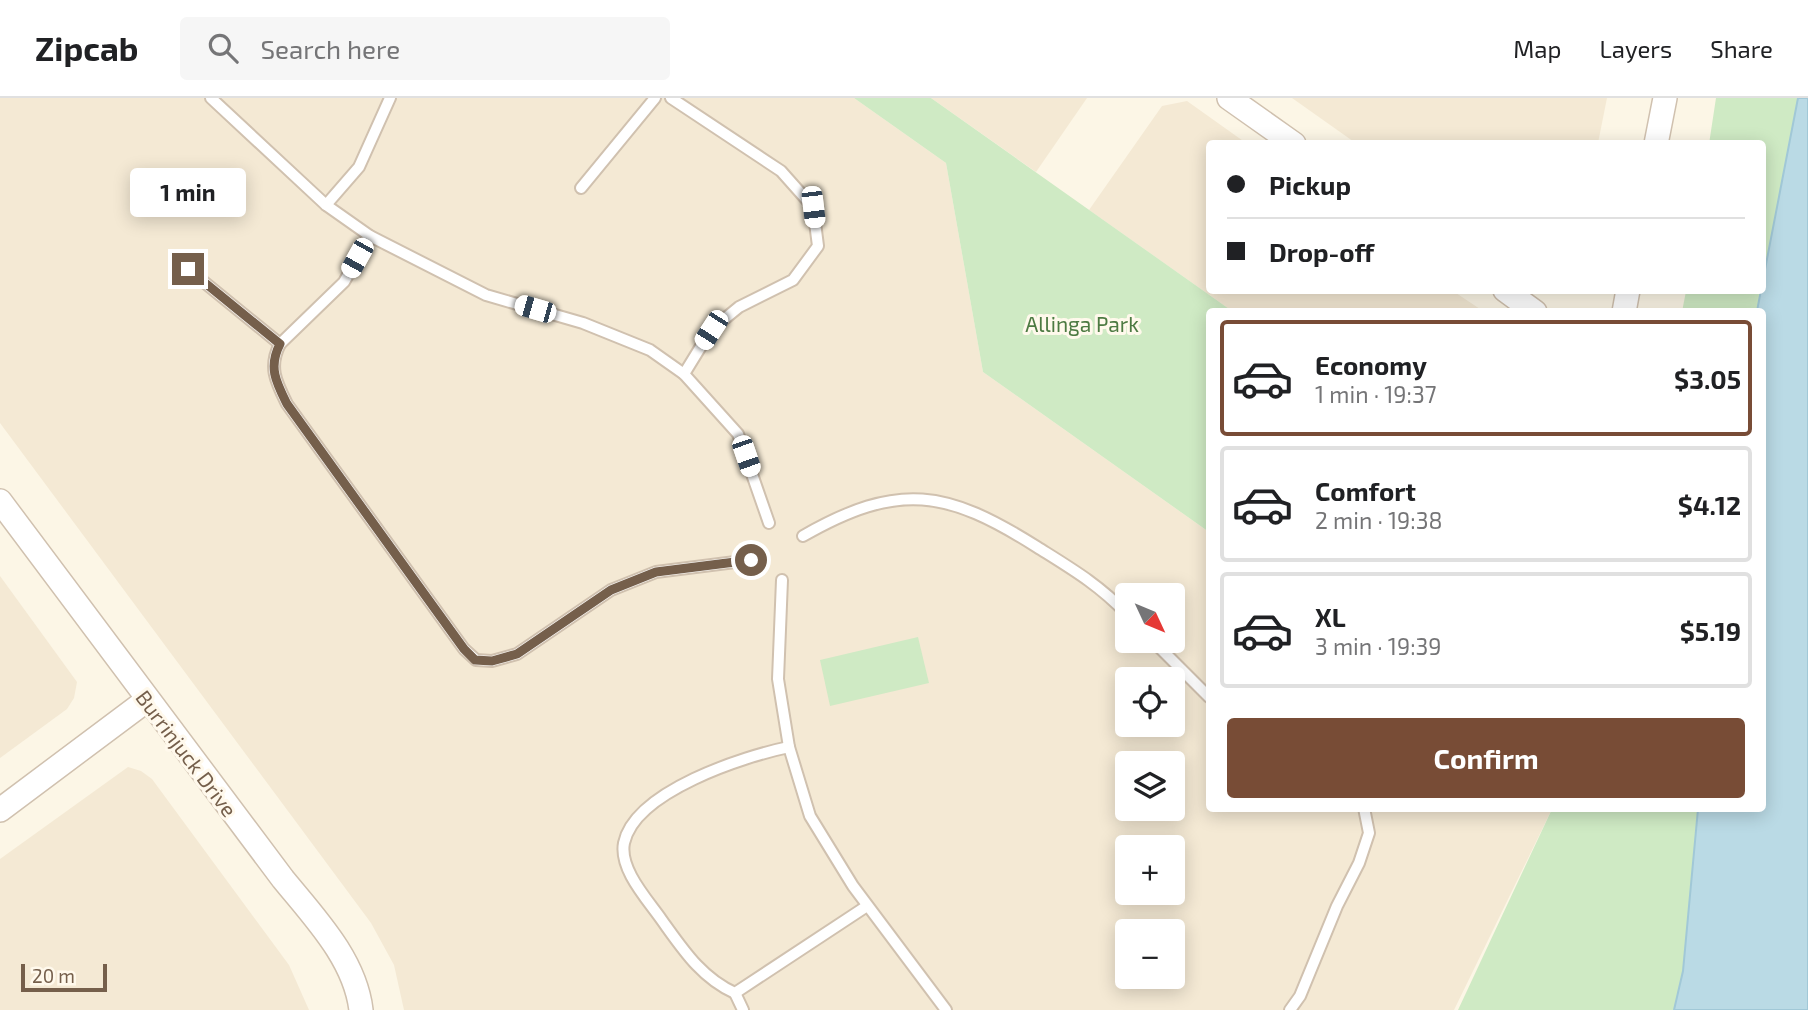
<!DOCTYPE html>
<html lang="en">
<head>
<meta charset="utf-8">
<style>
	:root { --surface:#fff; --page:#f6f6f6; --text:#202124; --muted:#757577; --line:#e0e0e0; --accent:#784c36 }
	body { margin:0; font-family:"Exo 2",sans-serif; background:var(--page); color:var(--text); height:100vh; display:flex; flex-direction:column; font-size:26px; white-space:nowrap }
	* { box-sizing:border-box; margin:0 }
	p { font-size:23px; color:var(--muted) }
	.icon { flex:none; width:38px; height:38px; fill:none; stroke:currentColor; stroke-width:2; stroke-linecap:round; stroke-linejoin:round }
	.map { position:relative; flex:1; overflow:hidden }
	.drawer { position:absolute; left:1206px; top:210px; width:560px; height:504px; display:flex; flex-direction:column; background:var(--surface); border-radius:7px; box-shadow:0 4px 18px #0003 }
	.drawer>* { flex:none }
	.hud { position:absolute; left:1206px; top:42px; width:560px; height:154px; border-radius:7px; box-shadow:0 4px 18px #0003; display:grid; align-content:center; height:154px; padding:0 21px; background:var(--surface) }
	.needle { width:46px; rotate:134deg }
	.tools { position:absolute; left:1115px; top:485px; display:grid; gap:14px }
	.tools a { display:grid; place-items:center; width:70px; height:70px; border-radius:7px; background:var(--surface); box-shadow:0 4px 18px #0003; font-size:35px }
	.scale { position:absolute; left:21px; bottom:18px; width:86px; box-sizing:border-box; padding-left:7px; border:4px solid #755f4b; border-top:0; font-size:19px; line-height:24px; white-space:nowrap; color:#755f4b; -webkit-text-stroke:5px #fff9ec; paint-order:stroke }
	.end { position:absolute; width:32px; height:32px; margin:-16px; border:9px solid #755f4b; background:#fff; box-shadow:0 0 0 4px #fff }
	.from { border-radius:50% }
	.bubble { position:absolute; height:49px; border-radius:7px; background:var(--surface); box-shadow:0 4px 18px #0003; font-size:23px; font-weight:700; line-height:49px; text-align:center }
	.car { position:absolute; width:21px; height:42px; margin:-21px -10px; border-radius:9px; box-shadow:0 0 5px 2px #0007; background:linear-gradient(#fff 24%,#345 0 40%,#fff 0 76%,#345 0 86%,#fff 0) }
	.hud b { display:flex; align-items:center; gap:24px; height:66px; font-size:26px }
	.hud b+b { border-top:2px solid var(--line) }
	.hud i { width:18px; height:18px; background:var(--text) }
	ul { padding:12px 0 0; list-style:none }
	li { display:flex; align-items:center; gap:21px; height:116px; margin:0 14px 10px; padding:0 7px; border:4px solid var(--line); border-radius:7px }
	li div { flex:1 }
	li b { display:block; font-size:26px }
	li em { font-style:normal; font-weight:700 }
	li.current { border-color:var(--accent) }
	li>.icon { width:63px; height:63px; stroke-width:1.5 }
	.cta { display:flex; gap:14px; margin-top:auto; padding:14px 21px }
	.cta a { flex:1; height:80px; border-radius:7px; background:var(--accent); color:#fff; font-size:28px; font-weight:700; line-height:80px; text-align:center }
	header { display:flex; align-items:center; gap:42px; box-sizing:border-box; height:98px; padding:0 35px; background:var(--surface); border-bottom:2px solid var(--line) }
	header strong { font-size:33px }
	nav { display:flex; gap:38px; margin-inline-start:auto; font-size:24px }
	.search { width:490px; height:63px; background:var(--page); display:flex; align-items:center; gap:18px; box-sizing:border-box; padding:0 24px; border-radius:7px; color:var(--muted); font-size:26px }
	.map>svg:first-child { display:block }
</style>
</head>
<body>
<header>
<strong>Zipcab</strong>
<div class="search"><svg class="icon" aria-label="search" viewBox="0 0 24 24"><circle cx="10" cy="10" r="6"/><path d="M15 15l6 6"/></svg>Search here</div>
<nav><a>Map</a><a>Layers</a><a>Share</a></nav>
</header>
<div class="map">
<svg width="1808" height="912" viewBox="0 0 1808 912">
	<rect width="100%" height="100%" fill="#fcf6e6"/>
	<g fill="#f4e9d4" fill-rule="evenodd">
		<path d="M0 0H854L946 65 983 274 1209 434V710L1552 711 1454 912H404L394 867 371 825 0 325ZM1127 497H1172V542H1127ZM1127 581H1172V626H1127ZM1127 665H1172V710H1127ZM1127 749H1172V794H1127ZM1127 833H1172V878H1127Z"/>
		<polygon points="931,0 1087,0 1036,74"/>
		<polygon points="1292,0 1607,0 1598,45 1357,46"/>
		<polygon points="1187,3 1246,45 1209,46 1209,192 1453,193 1483,213 1232,213 1089,112 1162,8"/>
		<polygon points="0,478 77,584 74,600 67,611 0,660"/>
		<polygon points="128,669 141,673 152,681 289,867 309,912 0,912 0,761"/>
	</g>
	<g fill="#cfeac4">
		<polygon points="854,0 931,0 1232,213 1209,214 1209,434 983,274 946,65"/>
		<polygon points="1716,0 1798,0 1762,187 1762,46 1709,46"/>
		<polygon points="1686,193 1761,193 1757,213 1682,214"/>
		<polygon points="918,539 929,585 830,608 820,562"/>
		<polygon points="1552,711 1698,711 1683,873 1674,912 1458,912"/>
	</g>
	<polygon fill="#badae5" stroke="#a1c8d7" stroke-width="2" points="1798,0 1808,0 1808,912 1674,912 1683,873 1698,711 1762,710 1762,214 1757,213"/>
	<g fill="none" stroke-linecap="round" stroke-linejoin="round">
		<defs>
			<g id="service">
				<polyline points="211,0 326,107 370,138 486,197 583,225 650,252 684,276 738,336 769,425"/>
				<polyline points="671,0 781,73 813,109 818,148 793,182 739,209 711,232 684,276"/>
				<polyline points="581,90 655,0"/>
				<polyline points="326,107 359,69 390,0"/>
				<path d="M370 138 344 184 280 246C268 269 276 284 287 306L464 551 476 562 492 563 517 556 611 492 656 474 751 462"/>
				<polyline points="188,171 280,246"/>
				<path d="M803 438C899 383 947 392 1037 449 1072 471 1098 486 1127 516"/>
				<polyline points="782,482 778,581 789,649 810,718 853,788 946,912"/>
				<polyline points="1152,542 1209,599"/>
				<path d="M789 649C745 658 635 693 624 745 619 771 647 801 661 821 682 850 701 880 735 895L867 808"/>
				<polyline points="735,895 743,912"/>
				<polyline points="1290,912 1300,898 1337,808 1359,765 1369,735 1364,710"/>
			</g>
			<g id="minor">
				<polyline points="1229,0 1294,46"/>
				<polyline points="1656,46 1665,0"/>
				<polyline points="1505,192 1535,214"/>
				<polyline points="1624,214 1628,192"/>
				<path d="M0 403 283 781C314 819 355 861 361 912"/>
				<polyline points="0,712 147,602"/>
			</g>
		</defs>
		<use href="#service" stroke="#d0c1af" stroke-width="14"/>
		<use href="#minor" stroke="#d0c1af" stroke-width="26"/>
		<use href="#service" stroke="#fff" stroke-width="10"/>
		<use href="#minor" stroke="#fff" stroke-width="23"/>
	</g>
	<g fill="none" stroke-linecap="round" stroke-linejoin="round">
		<path stroke="#755f4b" stroke-width="9" d="M188 171 280 246C268 269 276 284 287 306L464 551 475 562 492 563 517 556 611 492 656 474 751 462"/>
	</g>
	<g text-anchor="middle" dominant-baseline="central" stroke-width="6" stroke-linejoin="round" paint-order="stroke">
		<g font-size="21" fill="#4d7a42" stroke="#fff9ec">
			<text x="1082" y="225">Allinga Park</text>
		</g>
		<g font-size="21" fill="#755f4b" stroke="#fff9ec">
			<text transform="translate(187 655) rotate(53)">Burrinjuck Drive</text>
		</g>
	</g>
</svg>
<div class="tools">
<a><svg class="needle" viewBox="-14 -14 28 28"><path d="M0-13l5 13h-10z" fill="#e53935"/><path d="M0 13l5-13h-10z" fill="#757577"/></svg></a>
<a><svg class="icon" aria-label="locate" viewBox="0 0 24 24"><circle cx="12" cy="12" r="6"/><path d="M12 2v4M12 18v4M2 12h4M18 12h4"/></svg></a>
<a><svg class="icon" aria-label="layers" viewBox="0 0 24 24"><path d="M12 4l9 5-9 5-9-5zM3 14l9 5 9-5"/></svg></a>
<a>+</a>
<a>−</a>
</div>
<div class="scale">20 m</div>
<i class="end from" style="left:751px;top:462px"></i>
<i class="end" style="left:188px;top:171px"></i>
<div class="bubble" style="left:130px;top:70px;width:116px">1 min</div>
<i class="car" style="left:813px;top:109px;rotate:173deg"></i>
<i class="car" style="left:357px;top:160px;rotate:209deg"></i>
<i class="car" style="left:535px;top:211px;rotate:286deg"></i>
<i class="car" style="left:711px;top:232px;rotate:213deg"></i>
<i class="car" style="left:746px;top:358px;rotate:161deg"></i>
<div class="hud">
<b><i class="from"></i>Pickup</b>
<b><i></i>Drop-off</b>
</div>
<section class="drawer">
<ul>
<li class="current"><svg class="icon" aria-label="car" viewBox="0 0 24 24"><path d="M5 17H2v-5l4-1 3-4h7l3 4 3 1v5h-3M9 17h6M6 11h13"/><circle cx="7" cy="17" r="2"/><circle cx="17" cy="17" r="2"/></svg><div><b>Economy</b><p>1 min · 19:37</p></div><em>$3.05</em></li>
<li><svg class="icon" aria-label="car" viewBox="0 0 24 24"><path d="M5 17H2v-5l4-1 3-4h7l3 4 3 1v5h-3M9 17h6M6 11h13"/><circle cx="7" cy="17" r="2"/><circle cx="17" cy="17" r="2"/></svg><div><b>Comfort</b><p>2 min · 19:38</p></div><em>$4.12</em></li>
<li><svg class="icon" aria-label="car" viewBox="0 0 24 24"><path d="M5 17H2v-5l4-1 3-4h7l3 4 3 1v5h-3M9 17h6M6 11h13"/><circle cx="7" cy="17" r="2"/><circle cx="17" cy="17" r="2"/></svg><div><b>XL</b><p>3 min · 19:39</p></div><em>$5.19</em></li>
</ul>
<div class="cta"><a>Confirm</a></div>
</section>
</div>
</body>
</html>
